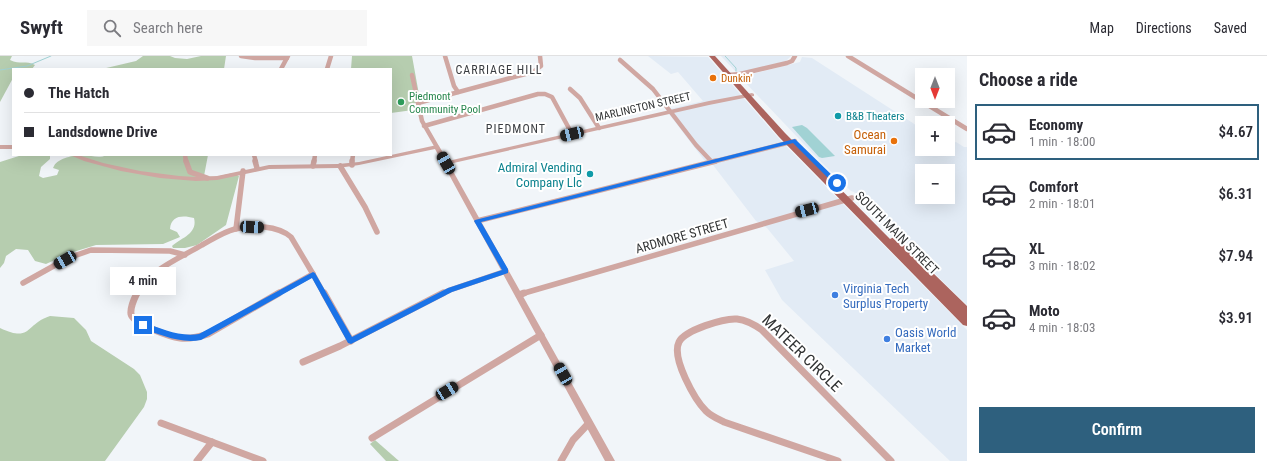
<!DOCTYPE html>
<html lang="en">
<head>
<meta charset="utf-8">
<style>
	:root { --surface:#fff; --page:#f7f7f7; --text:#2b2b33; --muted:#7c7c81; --line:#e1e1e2; --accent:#2e607e }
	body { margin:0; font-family:"Roboto Condensed",sans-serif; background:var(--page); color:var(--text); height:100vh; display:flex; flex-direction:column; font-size:15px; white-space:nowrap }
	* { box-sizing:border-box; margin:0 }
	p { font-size:13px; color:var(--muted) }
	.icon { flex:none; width:22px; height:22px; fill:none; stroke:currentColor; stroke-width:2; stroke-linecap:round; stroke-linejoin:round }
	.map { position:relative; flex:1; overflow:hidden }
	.drawer { display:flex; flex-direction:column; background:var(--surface); width:300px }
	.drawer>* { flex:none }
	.top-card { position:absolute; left:12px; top:12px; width:380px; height:88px; border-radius:0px; box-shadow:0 4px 16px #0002; display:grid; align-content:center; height:88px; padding:0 12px; background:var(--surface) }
	.needle { width:26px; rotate:180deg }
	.buttons { position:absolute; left:915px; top:12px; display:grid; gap:8px }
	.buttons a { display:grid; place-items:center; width:40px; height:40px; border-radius:0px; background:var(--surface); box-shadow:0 4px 16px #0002; font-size:20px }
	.end { position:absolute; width:18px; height:18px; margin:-9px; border:5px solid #1a73e8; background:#fff; box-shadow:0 0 0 2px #fff }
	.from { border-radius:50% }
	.bubble { position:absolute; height:28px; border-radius:0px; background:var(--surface); box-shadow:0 4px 16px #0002; font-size:13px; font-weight:600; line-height:28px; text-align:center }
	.car { position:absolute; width:12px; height:24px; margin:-12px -6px; border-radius:5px; box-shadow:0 0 3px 1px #0007; background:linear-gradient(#222 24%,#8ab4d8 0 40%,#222 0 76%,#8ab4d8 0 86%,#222 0) }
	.top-card b { display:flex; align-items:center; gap:14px; height:38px; font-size:15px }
	.top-card b+b { border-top:1px solid var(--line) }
	.top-card i { width:10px; height:10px; background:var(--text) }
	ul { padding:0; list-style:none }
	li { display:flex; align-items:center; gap:12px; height:56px; margin:0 8px 6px; padding:0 4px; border:2px solid transparent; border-radius:0px }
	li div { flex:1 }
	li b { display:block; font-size:15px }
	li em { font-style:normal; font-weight:600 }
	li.selected { border-color:var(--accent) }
	li>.icon { width:36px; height:36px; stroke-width:1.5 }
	h2 { padding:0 12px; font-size:18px; line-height:48px }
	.button { display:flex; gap:8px; margin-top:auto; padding:8px 12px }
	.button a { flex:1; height:46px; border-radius:0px; background:var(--accent); color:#fff; font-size:16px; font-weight:600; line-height:46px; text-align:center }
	header { display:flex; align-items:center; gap:24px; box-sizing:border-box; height:56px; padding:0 20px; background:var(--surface); border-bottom:1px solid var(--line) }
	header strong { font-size:19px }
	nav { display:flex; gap:22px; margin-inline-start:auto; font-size:14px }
	.search { width:280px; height:36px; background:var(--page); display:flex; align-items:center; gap:10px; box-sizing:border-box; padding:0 14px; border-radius:0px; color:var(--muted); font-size:15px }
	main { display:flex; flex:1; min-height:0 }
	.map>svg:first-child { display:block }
</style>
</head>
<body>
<header>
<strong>Swyft</strong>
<div class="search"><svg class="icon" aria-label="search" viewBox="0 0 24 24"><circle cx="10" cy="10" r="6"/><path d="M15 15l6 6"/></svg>Search here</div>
<nav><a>Map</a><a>Directions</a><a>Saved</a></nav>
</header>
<main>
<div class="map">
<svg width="967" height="405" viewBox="0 0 967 405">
	<rect width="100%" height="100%" fill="#f1f5f9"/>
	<g fill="#e2ebf5" fill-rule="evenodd">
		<polygon points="648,0 708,1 781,85 967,274 967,405 950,405 782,244 765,214 794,205 767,172 756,165 713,109 704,104 666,54 703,45 678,16 671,18"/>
		<polygon points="721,0 791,0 785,6 737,17"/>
		<path d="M802 1 812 2 922 73V93H948V88L956 86 964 91H967V249L929 212 921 201 854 136 851 135 821 106 740 21 800 6ZM922 115H948V141H922Z"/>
	</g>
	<g fill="#b6cdaf">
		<path d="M0 0H12L10 4C20 9 26 4 35 9L32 13H13V22L0 46Z"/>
		<polygon points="143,0 170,0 175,2 187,3 201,0 226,0 224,13 102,13 136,5"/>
		<polygon points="352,0 412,0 420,44 412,49 413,54 391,57 391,13 351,13"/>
		<path d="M22 99H50V103L41 111 39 120 43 122 57 119 59 114 53 112 54 110C58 102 74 99 83 99 92 99 98 103 107 99H208L204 120 215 121 233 117 239 120 226 169 197 189 185 192H173L172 190C181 182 198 178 194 162 183 159 171 159 170 173L177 176 180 181 163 188 96 189 70 197 46 208 35 205 28 194 16 193 6 200 4 207 0 212V106Z"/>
		<path d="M50 260 74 262 86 274 91 285 134 313 140 319 147 336V343L144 351 105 405H0V272C32 287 25 268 50 260Z"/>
		<polygon points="375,384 399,405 386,405 370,388"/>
	</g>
	<polygon fill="#a1d2d4" points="802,69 807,72 835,100 822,102 819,101 792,71"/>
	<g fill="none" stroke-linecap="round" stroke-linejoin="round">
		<g stroke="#a1d2d4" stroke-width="1">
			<polyline points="725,0 736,12 736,15"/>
			<polyline points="0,14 27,10 51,0"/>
		</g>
		<g stroke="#d0a7a2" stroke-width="4.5">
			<polyline points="241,0 255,2 287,2"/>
			<polyline points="445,0 454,30 458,36"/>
			<polyline points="848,0 967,73"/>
			<polyline points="620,4 653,33 696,89 711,105"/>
			<polyline points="281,13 288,0"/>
			<polyline points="327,13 331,0"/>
			<polyline points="412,19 422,65 437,91"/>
			<polyline points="728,19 740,18 787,7 792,5 795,0"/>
			<polyline points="570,33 580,42 599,72"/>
			<polyline points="418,47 533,16 541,10 540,0"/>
			<polyline points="424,70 538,38 545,38 552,41 572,78"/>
			<polyline points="185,99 186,106"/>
			<polyline points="254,99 256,106"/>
			<polyline points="314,106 315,99"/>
			<polyline points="352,106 353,99"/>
			<polyline points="712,106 795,85"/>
		</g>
		<g stroke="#d0a7a2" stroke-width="5.5">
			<polyline points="186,105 190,116 207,122"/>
			<polyline points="255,105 257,112"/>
			<polyline points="352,109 352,105"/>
			<polyline points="313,110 314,105"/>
			<polyline points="340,110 365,151 377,176"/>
			<polyline points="477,165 716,105"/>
			<polyline points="236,173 243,115"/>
			<polyline points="313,218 324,238"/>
			<polyline points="23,227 68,202 91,194 170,195 185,199"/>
			<path d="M137 238C149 214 180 202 202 189 213 183 223 176 235 173 253 169 277 169 291 181L313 218"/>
			<polyline points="277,238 313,218"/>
			<polyline points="441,238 450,234 506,215"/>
			<polyline points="521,238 852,142"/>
		</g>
		<g stroke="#d0a7a2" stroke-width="7">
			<path d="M137 237C134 243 130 251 131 258 133 268 171 281 180 282 190 283 199 281 208 278L279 237"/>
			<polyline points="324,237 351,285"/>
			<polyline points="519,239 524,237"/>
			<polyline points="303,306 340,290 443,237"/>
			<polyline points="161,367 263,405"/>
			<polyline points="372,382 541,279"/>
			<polyline points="197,405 212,386"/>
			<polyline points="561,405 573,384 589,367"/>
			<path d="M838 405 724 366C718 363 711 360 706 355 695 344 671 302 679 286 685 274 724 262 737 263 746 264 755 269 762 274L891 405"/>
		</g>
		<g fill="#d0a7a2" fill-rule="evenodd">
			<polygon points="752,37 754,38 754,40 709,49 449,108 615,405 605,405 435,93 359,109 338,112 269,113 217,124 196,125 160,122 121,115 84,105 70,99 78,99 103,107 140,115 179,120 196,121 217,120 269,109 338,108 359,106 437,89 439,90 448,105 709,45"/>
			<rect x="0" y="89" width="13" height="4"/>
		</g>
		<polygon fill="#ac645e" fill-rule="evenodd" points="709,0 715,0 785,77 890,183 894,181 897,182 967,250 967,270 963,269 779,81"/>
	</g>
	<path fill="#1a73e8" d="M795 83 839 126V129H835L793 87 481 166 508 213V217L452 236 351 288 348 287 312 222 201 284C179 288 160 278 140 272L139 269 143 266C162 273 179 281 199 278L313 216 315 217 352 281 448 232 502 214 474 165 475 164Z"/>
	<g fill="#e8710a" stroke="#fff" stroke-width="1.5">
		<circle cx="713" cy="22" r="4"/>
		<circle cx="894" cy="85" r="4"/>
	</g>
	<circle fill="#2e9e5b" stroke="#fff" stroke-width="1.5" cx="401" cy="46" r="4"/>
	<g fill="#0f9aa8" stroke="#fff" stroke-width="1.5">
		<circle cx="838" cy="60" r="4"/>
		<circle cx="590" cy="118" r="4"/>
	</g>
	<g fill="#3f7fe0" stroke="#fff" stroke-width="1.5">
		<circle cx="835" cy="239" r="4"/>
		<circle cx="887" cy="283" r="4"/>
	</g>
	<g text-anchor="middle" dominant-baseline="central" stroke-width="4" stroke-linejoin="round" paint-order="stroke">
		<g font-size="11" fill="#c56008" stroke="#fff" text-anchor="start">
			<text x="721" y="22">Dunkin'</text>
		</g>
		<g font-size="11" fill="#27864d" stroke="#fff" text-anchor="start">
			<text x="409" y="40">Piedmont<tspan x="409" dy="13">Community Pool</tspan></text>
		</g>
		<g font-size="11" fill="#313334" stroke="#fff">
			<text transform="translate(643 51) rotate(-13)">MARLINGTON STREET</text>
		</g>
		<g font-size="11" fill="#0d838f" stroke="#fff" text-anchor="start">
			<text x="846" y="60">B&amp;B Theaters</text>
		</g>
		<g font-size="12" letter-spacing="1" fill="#3a3d41" stroke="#fff">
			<text x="499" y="14">CARRIAGE HILL</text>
			<text x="516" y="73">PIEDMONT</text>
		</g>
		<g font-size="13" fill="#c56008" stroke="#fff" text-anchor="end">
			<text x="886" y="78">Ocean<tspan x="886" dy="15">Samurai</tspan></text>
		</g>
		<g font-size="13" fill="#0d838f" stroke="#fff" text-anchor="end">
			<text x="582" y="111">Admiral Vending<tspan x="582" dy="15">Company Llc</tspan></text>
		</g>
		<g font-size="13" fill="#313334" stroke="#fff">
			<text transform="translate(897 177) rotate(45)">SOUTH MAIN STREET</text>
			<text transform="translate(682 180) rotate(-16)">ARDMORE STREET</text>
		</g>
		<g font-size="13" fill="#366cbe" stroke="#fff" text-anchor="start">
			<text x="843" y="232">Virginia Tech<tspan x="843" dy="15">Surplus Property</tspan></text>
			<text x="895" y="276">Oasis World<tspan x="895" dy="15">Market</tspan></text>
		</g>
		<g font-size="16" fill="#313334" stroke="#fff">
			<text transform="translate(802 297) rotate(44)">MATEER CIRCLE</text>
		</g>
	</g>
</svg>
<div class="buttons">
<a><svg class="needle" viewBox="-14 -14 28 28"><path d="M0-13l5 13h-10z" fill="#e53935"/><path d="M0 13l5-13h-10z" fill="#7c7c81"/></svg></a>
<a>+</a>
<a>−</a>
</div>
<i class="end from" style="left:837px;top:127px"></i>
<i class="end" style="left:143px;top:269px"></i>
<div class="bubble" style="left:110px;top:211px;width:66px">4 min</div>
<i class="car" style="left:572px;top:78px;rotate:257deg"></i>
<i class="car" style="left:446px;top:107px;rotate:330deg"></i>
<i class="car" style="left:807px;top:154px;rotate:255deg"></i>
<i class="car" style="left:252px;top:171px;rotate:93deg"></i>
<i class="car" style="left:65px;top:204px;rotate:240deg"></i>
<i class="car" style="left:563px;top:318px;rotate:330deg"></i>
<i class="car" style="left:447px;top:335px;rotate:59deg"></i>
<div class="top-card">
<b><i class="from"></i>The Hatch</b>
<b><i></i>Landsdowne Drive</b>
</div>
</div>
<section class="drawer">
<h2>Choose a ride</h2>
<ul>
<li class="selected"><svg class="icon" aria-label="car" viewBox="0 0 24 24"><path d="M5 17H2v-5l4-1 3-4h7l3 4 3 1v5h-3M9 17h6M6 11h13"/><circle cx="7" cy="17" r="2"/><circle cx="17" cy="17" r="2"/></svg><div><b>Economy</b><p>1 min · 18:00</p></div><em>$4.67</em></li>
<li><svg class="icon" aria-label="car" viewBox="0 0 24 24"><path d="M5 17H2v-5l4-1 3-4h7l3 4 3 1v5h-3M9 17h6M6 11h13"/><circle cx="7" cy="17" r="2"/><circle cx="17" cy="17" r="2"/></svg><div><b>Comfort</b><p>2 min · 18:01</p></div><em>$6.31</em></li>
<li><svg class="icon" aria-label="car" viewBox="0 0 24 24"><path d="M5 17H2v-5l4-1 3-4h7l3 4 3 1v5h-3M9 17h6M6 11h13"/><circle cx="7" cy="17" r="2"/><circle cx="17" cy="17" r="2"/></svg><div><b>XL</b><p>3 min · 18:02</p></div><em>$7.94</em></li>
<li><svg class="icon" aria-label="car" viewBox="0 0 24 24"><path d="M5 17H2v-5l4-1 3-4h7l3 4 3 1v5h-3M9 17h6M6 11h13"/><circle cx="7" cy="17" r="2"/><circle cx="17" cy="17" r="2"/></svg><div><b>Moto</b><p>4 min · 18:03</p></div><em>$3.91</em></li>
</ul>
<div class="button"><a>Confirm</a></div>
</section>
</main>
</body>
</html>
